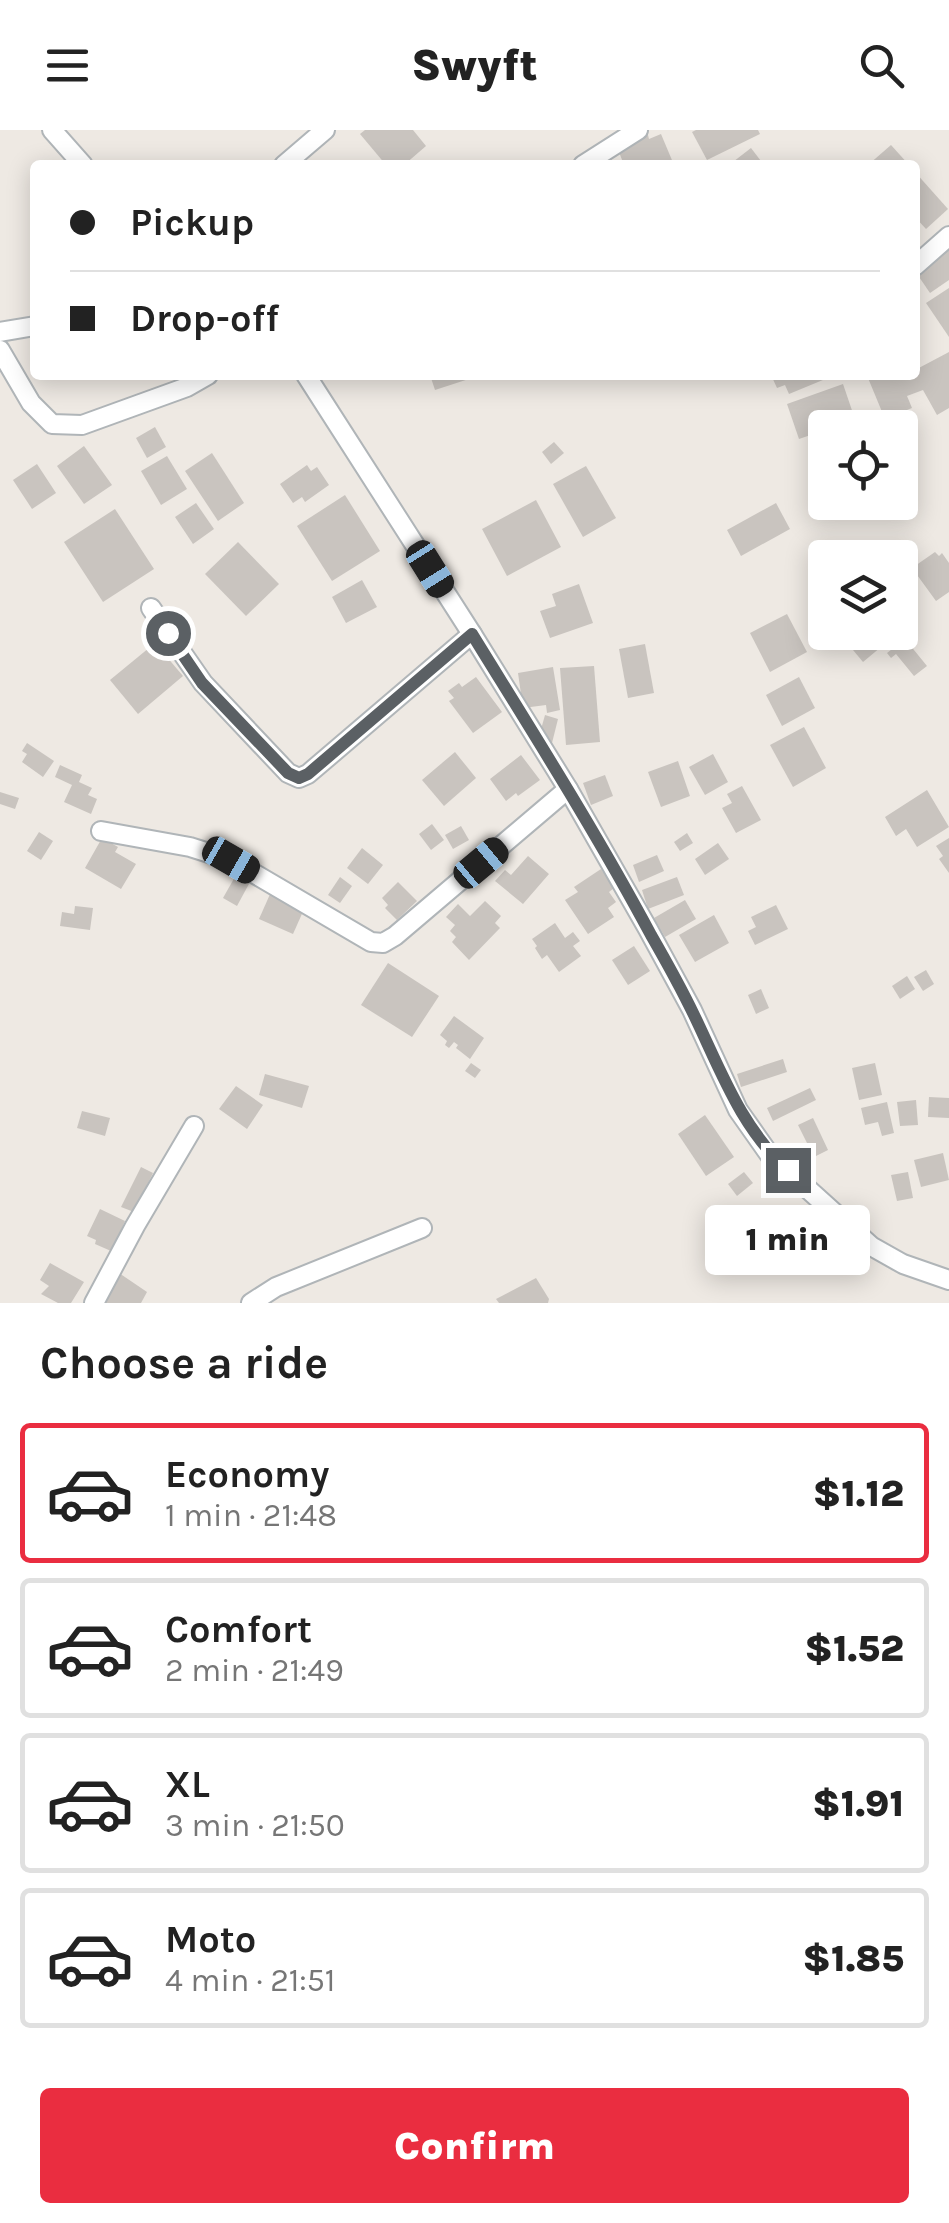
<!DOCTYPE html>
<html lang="en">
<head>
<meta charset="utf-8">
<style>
	:root { --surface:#fff; --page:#f6f6f6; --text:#222; --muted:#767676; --line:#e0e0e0; --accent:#ea2d40 }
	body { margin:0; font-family:Karla,sans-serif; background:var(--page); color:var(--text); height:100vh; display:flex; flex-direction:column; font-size:38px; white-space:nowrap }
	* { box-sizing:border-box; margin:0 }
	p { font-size:32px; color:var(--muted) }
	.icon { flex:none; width:55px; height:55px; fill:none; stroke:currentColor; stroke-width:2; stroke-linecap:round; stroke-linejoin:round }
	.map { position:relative; height:1173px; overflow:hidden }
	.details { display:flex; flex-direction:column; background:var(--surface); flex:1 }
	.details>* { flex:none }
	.guide { position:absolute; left:30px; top:30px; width:890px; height:220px; border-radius:10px; box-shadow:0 5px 25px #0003; display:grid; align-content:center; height:220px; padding:0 40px; background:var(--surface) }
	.controls { position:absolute; left:808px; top:280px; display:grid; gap:20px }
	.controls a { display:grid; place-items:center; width:110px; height:110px; border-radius:10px; background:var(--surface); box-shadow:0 5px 25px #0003; font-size:50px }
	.end { position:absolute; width:45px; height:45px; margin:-22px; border:12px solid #5b6064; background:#fff; box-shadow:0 0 0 5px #fff }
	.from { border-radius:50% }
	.bubble { position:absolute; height:70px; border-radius:10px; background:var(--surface); box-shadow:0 5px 25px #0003; font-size:32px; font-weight:800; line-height:70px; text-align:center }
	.car { position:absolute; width:30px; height:60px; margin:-30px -15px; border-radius:12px; box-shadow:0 0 8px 2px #0007; background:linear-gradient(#222 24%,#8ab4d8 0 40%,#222 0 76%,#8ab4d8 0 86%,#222 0) }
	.guide b { display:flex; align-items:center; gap:35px; height:95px; font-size:38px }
	.guide b+b { border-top:2px solid var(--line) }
	.guide i { width:25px; height:25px; background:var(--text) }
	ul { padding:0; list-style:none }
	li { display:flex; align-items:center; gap:30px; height:140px; margin:0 20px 15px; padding:0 20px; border:5px solid var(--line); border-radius:10px }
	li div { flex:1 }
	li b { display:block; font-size:38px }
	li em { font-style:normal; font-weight:800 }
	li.current { border-color:var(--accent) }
	li>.icon { width:90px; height:90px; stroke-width:1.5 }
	h2 { padding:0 40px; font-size:45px; line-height:120px }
	.action { display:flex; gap:20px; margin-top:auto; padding:20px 40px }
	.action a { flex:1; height:115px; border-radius:10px; background:var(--accent); color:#fff; font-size:40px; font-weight:800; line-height:115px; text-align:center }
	header { display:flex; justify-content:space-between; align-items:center; height:130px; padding:0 40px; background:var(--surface); font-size:45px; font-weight:800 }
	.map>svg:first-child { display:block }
</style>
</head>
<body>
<header><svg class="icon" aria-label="menu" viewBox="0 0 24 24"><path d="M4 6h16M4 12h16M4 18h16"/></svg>Swyft<svg class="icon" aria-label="search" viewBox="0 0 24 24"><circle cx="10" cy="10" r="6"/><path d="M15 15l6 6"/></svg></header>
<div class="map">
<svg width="949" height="1173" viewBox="0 0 949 1173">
	<rect width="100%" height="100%" fill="#eee9e3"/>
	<g fill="#c9c4bf">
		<polygon points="365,0 413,0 426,16 404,35 386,35 360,4"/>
		<polygon points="696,0 758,0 760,4 707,30 692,2"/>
		<polygon points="661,4 674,35 624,35 619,22 631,17 630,13 644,7 648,5 649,9"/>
		<polygon points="891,15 909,35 868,35"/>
		<polygon points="751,18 764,35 729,35"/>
		<polygon points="915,42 948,79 926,99 915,87"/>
		<polygon points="949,118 949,150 930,163 915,141"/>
		<polygon points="949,158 949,207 926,173"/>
		<polygon points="949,222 949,278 937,285 923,260 907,266 912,278 885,289 868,248 876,245 915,245 915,240"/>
		<polygon points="430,245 478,245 478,246 435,260"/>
		<polygon points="771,245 835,245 789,264 785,255 777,258"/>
		<polygon points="843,254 858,298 825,298 825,300 799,309 787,274"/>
		<polygon points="155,297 166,317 147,328 136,308"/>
		<polygon points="554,312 564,323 551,334 542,322"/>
		<polygon points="84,316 112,355 84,374 57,336"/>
		<polygon points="212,323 244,373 218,391 185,341"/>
		<polygon points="167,326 187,359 161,375 141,341"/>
		<polygon points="37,334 56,363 32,379 13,350"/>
		<polygon points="307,335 311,341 317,337 329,355 305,372 302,367 293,373 280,354"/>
		<polygon points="586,336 616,388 583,407 553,354"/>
		<polygon points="345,365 380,421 332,451 297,396"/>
		<polygon points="536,370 561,417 507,446 482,399"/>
		<polygon points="196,373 214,399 193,414 175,387"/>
		<polygon points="776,373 790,399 741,426 727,400"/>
		<polygon points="115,379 154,439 103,472 64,412"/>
		<polygon points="238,412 279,454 246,486 205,444"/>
		<polygon points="935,422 939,426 942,423 949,433 949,462 936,471 912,438"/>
		<polygon points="362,450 377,477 346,493 332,467"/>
		<polygon points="579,454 593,493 550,508 540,481 556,476 552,464"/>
		<polygon points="787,484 807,522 770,542 750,503"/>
		<polygon points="900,497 906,506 895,514 887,502 900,502"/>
		<polygon points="874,502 879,502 887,512 863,532 853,520"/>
		<polygon points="905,509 927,536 914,546 896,524 891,528 887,523"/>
		<polygon points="155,513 183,546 138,584 110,550"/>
		<polygon points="645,514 654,563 628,568 619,519"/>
		<polygon points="594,536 600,612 566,615 560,538"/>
		<polygon points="553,537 560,580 547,583 546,575 523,578 518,543"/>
		<polygon points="476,547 502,582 473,603 449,571 454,568 448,561 459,553 462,557"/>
		<polygon points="799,547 815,578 782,596 766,565"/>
		<polygon points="545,585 558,589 552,613 538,610"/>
		<polygon points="804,597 826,638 793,657 770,615"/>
		<polygon points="27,613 54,631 43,647 22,632 27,624 22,621"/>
		<polygon points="455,622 476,648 444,676 422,650"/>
		<polygon points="713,624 728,652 705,665 689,637"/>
		<polygon points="521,625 540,650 518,666 516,663 506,671 490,649"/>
		<polygon points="678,631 690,666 661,677 648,642"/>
		<polygon points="60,635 82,645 79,652 92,658 88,665 97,669 91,684 64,672 72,655 55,647"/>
		<polygon points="605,645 613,666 591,675 583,653"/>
		<polygon points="742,656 761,690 736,703 722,678 732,673 727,664"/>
		<polygon points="927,660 949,697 917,717 906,699 896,706 885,687"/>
		<polygon points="0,662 19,668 15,679 0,674"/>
		<polygon points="432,694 444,710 431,720 419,704"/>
		<polygon points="461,696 469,710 453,719 445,705"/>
		<polygon points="39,702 53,711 41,730 27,721"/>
		<polygon points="687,703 693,713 680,721 674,712"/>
		<polygon points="102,708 118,717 115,722 136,734 121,759 85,738"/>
		<polygon points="949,708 949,743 939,729 943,726 936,716"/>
		<polygon points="718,713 729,729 705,745 695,729"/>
		<polygon points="362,718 383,735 368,754 347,738"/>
		<polygon points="657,725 664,741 639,752 633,735"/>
		<polygon points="528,726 549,744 523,774 495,751 505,740 511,745"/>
		<polygon points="601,739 614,758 609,762 616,772 608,778 614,787 588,804 565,770 578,762 574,757"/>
		<polygon points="236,745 250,752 237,776 223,768"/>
		<polygon points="340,747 352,756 340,773 328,765"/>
		<polygon points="677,747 684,765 648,779 642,760"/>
		<polygon points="398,752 417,771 397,790 385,778 388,775 382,768"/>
		<polygon points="271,762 305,777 293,804 259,789"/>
		<polygon points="685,770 696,789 665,807 654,788"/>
		<polygon points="485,771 501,786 495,793 500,798 469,830 452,812 456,807 450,801 455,795 446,787 458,774 470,786"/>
		<polygon points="776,775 788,799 755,815 748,801 756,797 751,787"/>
		<polygon points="75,776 93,778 90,800 60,796 62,782 74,784"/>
		<polygon points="714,785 729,813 695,832 679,805"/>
		<polygon points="555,793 565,808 573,802 580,811 573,816 581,826 559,842 547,825 542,829 535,818 537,816 532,809"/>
		<polygon points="634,816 650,841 628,855 612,830"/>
		<polygon points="388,833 439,866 412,907 361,875"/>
		<polygon points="926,840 934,854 923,861 914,847"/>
		<polygon points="907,846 915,859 900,869 892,856"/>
		<polygon points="761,859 769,878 756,884 748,865"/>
		<polygon points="454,886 484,908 470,929 456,918 458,915 454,912 449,918 445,915 447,911 440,905"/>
		<polygon points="783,929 787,942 741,957 737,944"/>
		<polygon points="471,933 481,940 475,948 465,941"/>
		<polygon points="875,933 882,965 859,970 852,938"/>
		<polygon points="265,944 309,956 302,978 259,965"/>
		<polygon points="236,956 263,975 247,999 219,979"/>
		<polygon points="810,958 816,970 773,991 767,978"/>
		<polygon points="929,967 949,968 949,988 928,987"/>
		<polygon points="916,970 918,995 900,996 897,972"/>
		<polygon points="887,972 894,1003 882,1006 878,992 865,995 861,978"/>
		<polygon points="82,981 110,988 105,1006 77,998"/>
		<polygon points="705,985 734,1027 706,1046 678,1004"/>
		<polygon points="813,988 828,1020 814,1027 798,995"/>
		<polygon points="943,1023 949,1050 921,1057 914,1030"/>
		<polygon points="141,1037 153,1043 134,1082 121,1077"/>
		<polygon points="744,1042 753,1053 737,1066 728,1054"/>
		<polygon points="908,1042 913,1068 897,1071 891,1045"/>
		<polygon points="100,1079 125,1091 111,1121 95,1114 96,1110 87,1106"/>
		<polygon points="50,1133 84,1152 71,1173 58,1173 41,1164 49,1156 40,1150"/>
		<polygon points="119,1143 147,1162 141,1173 105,1173 100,1170"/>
		<polygon points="536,1148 549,1169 548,1173 499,1173 496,1169"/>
	</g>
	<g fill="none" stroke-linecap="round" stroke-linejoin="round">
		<defs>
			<g id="minor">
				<polyline points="52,0 83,35"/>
				<polyline points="284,35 325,0"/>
				<polyline points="583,35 638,0"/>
				<polyline points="915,136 949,106"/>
				<polyline points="0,202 35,196"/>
				<polyline points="0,220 31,273 52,294 82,295 187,257 208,245"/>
				<polyline points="306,245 472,504 568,659 648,799 692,880 738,980 769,1024 871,1116 903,1134 949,1150"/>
				<polyline points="151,478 203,553 288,643 299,648 308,644 472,504"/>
				<polyline points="101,701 190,717 231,730 371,812 383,813 395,806 568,659"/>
				<polyline points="94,1173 135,1096 194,996"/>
				<polyline points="251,1173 276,1157 422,1098"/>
			</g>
		</defs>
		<use href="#minor" stroke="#b0b5b8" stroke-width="22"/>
		<use href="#minor" stroke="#fff" stroke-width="18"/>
	</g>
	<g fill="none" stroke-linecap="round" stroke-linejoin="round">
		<path stroke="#5b6064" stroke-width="12" d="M168 503 202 553 288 643 299 648 308 644 472 504C533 603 596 702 651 805 666 831 681 858 694 885 721 941 741 998 788 1040"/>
	</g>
</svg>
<div class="controls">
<a><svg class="icon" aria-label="locate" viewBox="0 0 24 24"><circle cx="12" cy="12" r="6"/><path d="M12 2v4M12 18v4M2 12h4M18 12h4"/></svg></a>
<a><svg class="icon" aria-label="layers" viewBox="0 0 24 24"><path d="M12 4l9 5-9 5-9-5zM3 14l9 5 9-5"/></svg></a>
</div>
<i class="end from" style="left:168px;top:503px"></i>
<i class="end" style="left:788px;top:1040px"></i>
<div class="bubble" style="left:705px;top:1075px;width:165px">1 min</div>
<i class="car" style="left:430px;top:439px;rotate:148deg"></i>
<i class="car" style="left:231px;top:730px;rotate:120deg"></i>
<i class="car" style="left:481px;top:733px;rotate:50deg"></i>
<div class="guide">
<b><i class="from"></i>Pickup</b>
<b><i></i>Drop-off</b>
</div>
</div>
<section class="details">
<h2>Choose a ride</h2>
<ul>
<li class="current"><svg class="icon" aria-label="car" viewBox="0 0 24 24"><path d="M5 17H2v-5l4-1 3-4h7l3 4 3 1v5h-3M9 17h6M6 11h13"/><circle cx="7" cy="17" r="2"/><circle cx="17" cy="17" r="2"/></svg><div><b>Economy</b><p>1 min · 21:48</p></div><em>$1.12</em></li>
<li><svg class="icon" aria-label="car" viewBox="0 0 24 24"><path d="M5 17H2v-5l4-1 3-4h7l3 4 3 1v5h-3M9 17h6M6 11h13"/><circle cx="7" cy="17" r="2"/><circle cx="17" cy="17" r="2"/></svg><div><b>Comfort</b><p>2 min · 21:49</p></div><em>$1.52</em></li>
<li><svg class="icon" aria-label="car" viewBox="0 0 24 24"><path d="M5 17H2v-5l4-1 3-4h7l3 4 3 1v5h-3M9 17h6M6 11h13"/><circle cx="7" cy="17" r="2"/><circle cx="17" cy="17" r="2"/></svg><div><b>XL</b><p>3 min · 21:50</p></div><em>$1.91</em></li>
<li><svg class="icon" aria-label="car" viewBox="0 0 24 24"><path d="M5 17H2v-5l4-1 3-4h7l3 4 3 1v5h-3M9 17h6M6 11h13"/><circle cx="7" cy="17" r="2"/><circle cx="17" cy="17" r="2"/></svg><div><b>Moto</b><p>4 min · 21:51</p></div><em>$1.85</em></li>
</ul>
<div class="action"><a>Confirm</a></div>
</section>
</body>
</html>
